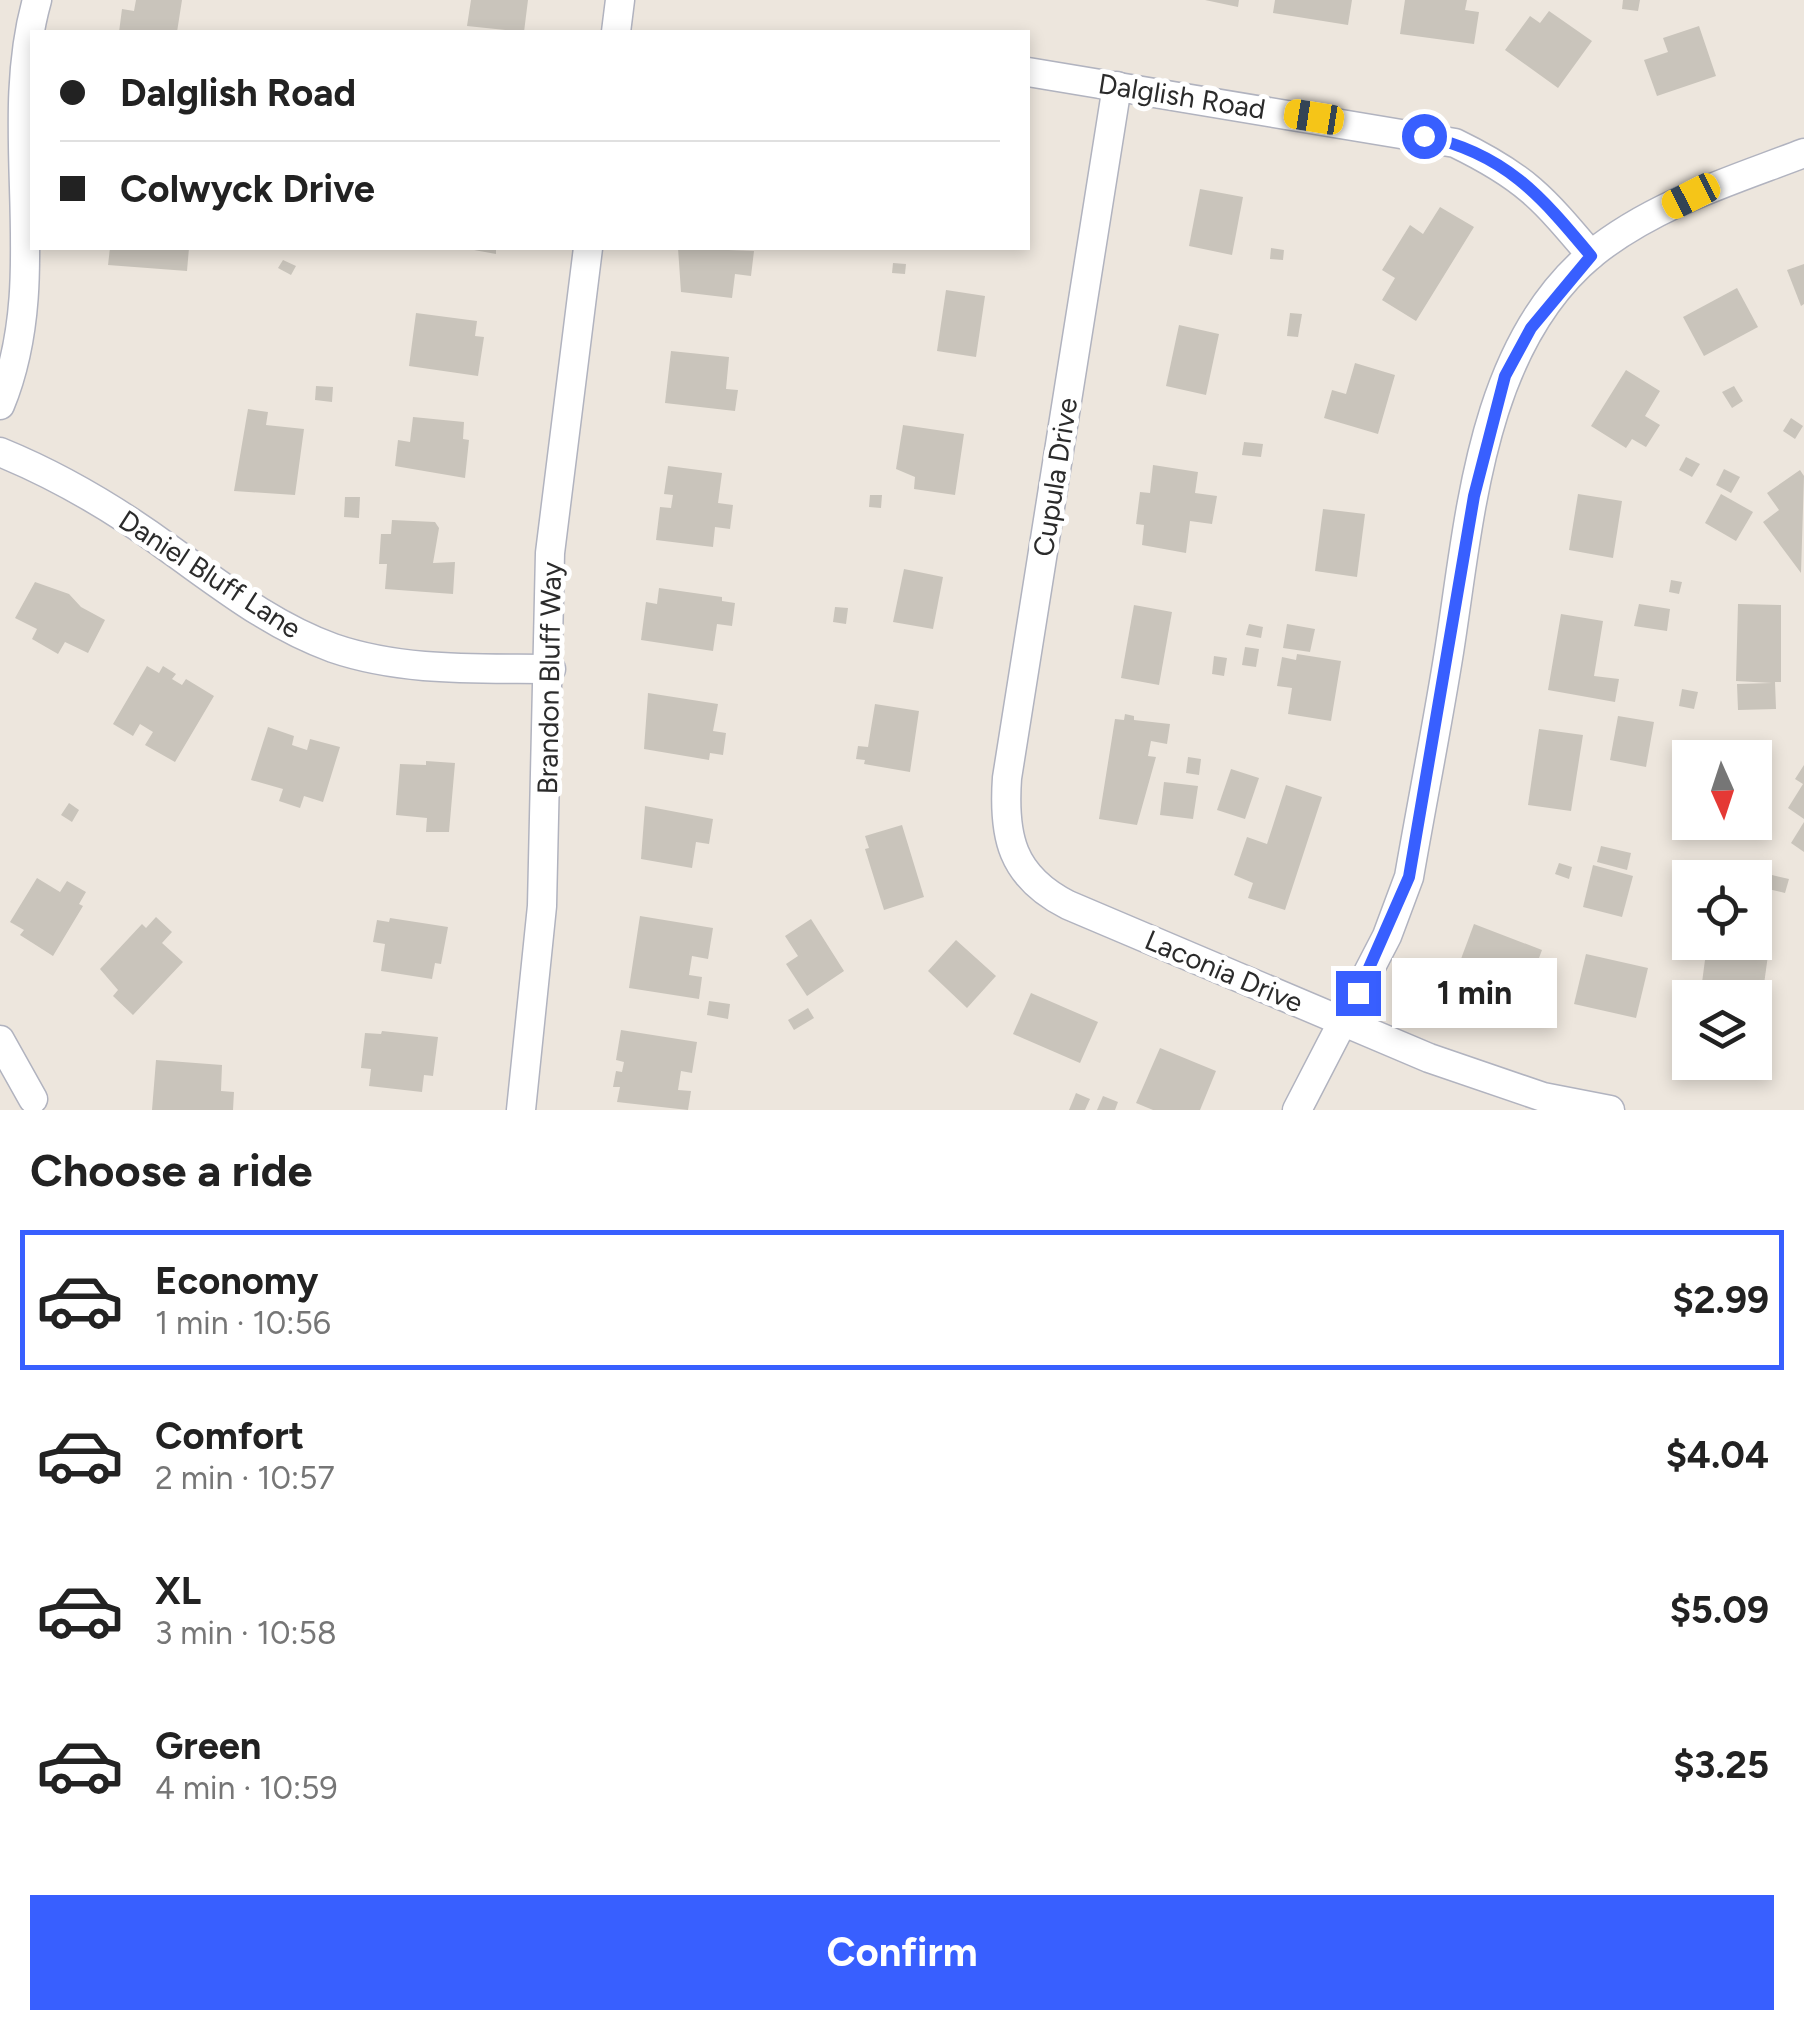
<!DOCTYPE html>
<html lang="en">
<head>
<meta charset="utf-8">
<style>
	:root { --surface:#fff; --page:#f2f2f2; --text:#222; --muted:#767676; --line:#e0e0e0; --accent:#385fff }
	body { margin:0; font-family:Figtree,sans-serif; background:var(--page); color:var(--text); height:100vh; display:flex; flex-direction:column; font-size:38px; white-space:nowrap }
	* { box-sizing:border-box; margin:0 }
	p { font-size:32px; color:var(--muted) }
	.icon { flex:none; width:55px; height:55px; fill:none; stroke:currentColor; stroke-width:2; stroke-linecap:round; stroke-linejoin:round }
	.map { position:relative; height:1110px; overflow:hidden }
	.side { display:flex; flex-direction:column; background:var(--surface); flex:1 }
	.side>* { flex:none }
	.top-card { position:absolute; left:30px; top:30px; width:1000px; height:220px; border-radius:0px; box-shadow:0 5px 15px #0003; display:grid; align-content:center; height:220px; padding:0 30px; background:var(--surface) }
	.needle { width:65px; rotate:177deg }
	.tools { position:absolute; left:1672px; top:740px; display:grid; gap:20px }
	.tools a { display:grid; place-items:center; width:100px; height:100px; border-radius:0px; background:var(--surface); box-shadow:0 5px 15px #0003; font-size:50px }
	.end { position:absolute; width:45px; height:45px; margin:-22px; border:12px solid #385fff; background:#fff; box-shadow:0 0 0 5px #fff }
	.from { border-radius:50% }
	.bubble { position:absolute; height:70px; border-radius:0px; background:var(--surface); box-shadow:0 5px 15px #0003; font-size:32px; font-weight:700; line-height:70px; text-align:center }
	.car { position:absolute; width:30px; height:60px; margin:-30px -15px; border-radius:12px; box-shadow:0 0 8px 2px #0007; background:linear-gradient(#f5c518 24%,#345 0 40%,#f5c518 0 76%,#345 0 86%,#f5c518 0) }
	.top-card b { display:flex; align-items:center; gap:35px; height:95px; font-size:38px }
	.top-card b+b { border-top:2px solid var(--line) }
	.top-card i { width:25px; height:25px; background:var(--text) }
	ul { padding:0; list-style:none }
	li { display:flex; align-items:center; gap:30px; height:140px; margin:0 20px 15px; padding:0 10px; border:5px solid transparent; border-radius:0px }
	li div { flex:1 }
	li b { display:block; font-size:38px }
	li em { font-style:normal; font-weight:700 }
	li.on { border-color:var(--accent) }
	li>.icon { width:90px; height:90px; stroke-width:1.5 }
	h2 { padding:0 30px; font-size:45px; line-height:120px }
	.primary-button { display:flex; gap:20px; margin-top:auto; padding:20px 30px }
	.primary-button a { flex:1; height:115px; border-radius:0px; background:var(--accent); color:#fff; font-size:40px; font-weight:700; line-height:115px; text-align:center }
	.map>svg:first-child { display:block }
</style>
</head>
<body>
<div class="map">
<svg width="1804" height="1110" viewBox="0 0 1804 1110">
	<rect width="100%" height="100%" fill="#ede6dd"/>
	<g fill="#c9c4bb">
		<polygon points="136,0 182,0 177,32 119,32 122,9 134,11"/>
		<polygon points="471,0 528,0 524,32 467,26"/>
		<polygon points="1205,0 1239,0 1238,7"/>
		<polygon points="1275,0 1352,0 1348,25 1273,13"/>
		<polygon points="1405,0 1467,0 1465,10 1479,12 1474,44 1400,34"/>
		<polygon points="1623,0 1640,0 1638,11 1622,9"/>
		<polygon points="1549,11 1592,41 1558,88 1505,50 1530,16 1540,23"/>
		<polygon points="1699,26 1716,76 1657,96 1644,60 1668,52 1663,38"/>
		<polygon points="1200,189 1243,197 1232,255 1189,246"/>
		<polygon points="1440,207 1474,227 1416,321 1382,300 1395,278 1382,270 1410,225 1423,234"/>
		<polygon points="110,248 189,248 187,271 108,265"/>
		<polygon points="463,248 496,248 496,254"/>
		<polygon points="678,248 754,251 751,276 735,274 732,298 681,292"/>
		<polygon points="1271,248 1284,250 1283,260 1270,259"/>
		<polygon points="283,260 296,266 291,275 278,268"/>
		<polygon points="893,263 906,264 905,274 892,273"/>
		<polygon points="1804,264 1804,304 1801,306 1787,270"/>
		<polygon points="1737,288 1758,327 1704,356 1683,317"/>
		<polygon points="946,290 985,296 976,357 937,351"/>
		<polygon points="416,313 477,321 475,336 484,337 478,376 409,366"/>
		<polygon points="1290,313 1302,314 1298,337 1287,336"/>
		<polygon points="1179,325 1219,334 1206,395 1166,386"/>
		<polygon points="671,351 729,357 726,389 738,390 735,411 665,403"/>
		<polygon points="1355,363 1395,375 1378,434 1324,418 1332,390 1346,394"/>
		<polygon points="1626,370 1660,391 1645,416 1660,425 1646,447 1632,439 1626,448 1591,426"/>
		<polygon points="316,386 333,387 332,402 315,400"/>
		<polygon points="1734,386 1743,401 1732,408 1722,392"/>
		<polygon points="248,409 268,412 266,425 304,429 295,495 234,491"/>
		<polygon points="413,417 464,422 463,439 469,440 465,478 395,466 398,440 410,442"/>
		<polygon points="1791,418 1803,426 1795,439 1783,431"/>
		<polygon points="903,425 964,434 955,495 914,489 915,477 896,469"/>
		<polygon points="1244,442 1263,444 1261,457 1242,455"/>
		<polygon points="1686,457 1700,464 1692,477 1679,470"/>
		<polygon points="1153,465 1198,472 1195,493 1217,496 1212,524 1190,521 1186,553 1142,545 1144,525 1136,524 1140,492 1150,493"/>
		<polygon points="668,466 722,473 718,503 733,505 730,529 715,527 713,547 656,540 660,507 671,508 673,495 664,494"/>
		<polygon points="1724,469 1740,477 1731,493 1716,485"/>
		<polygon points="1800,470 1804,476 1801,573 1763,522 1779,510 1767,493"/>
		<polygon points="1578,494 1622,501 1613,558 1569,550"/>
		<polygon points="1721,494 1753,512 1736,541 1705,523"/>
		<polygon points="870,495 882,495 881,508 869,507"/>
		<polygon points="345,497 360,497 359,518 344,517"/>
		<polygon points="1323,509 1365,514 1357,577 1315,571"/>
		<polygon points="392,520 435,522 439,528 433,563 455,562 453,594 385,589 387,564 379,564 381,534 391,534"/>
		<polygon points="904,569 943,577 933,629 893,622"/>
		<polygon points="1671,580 1682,582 1679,594 1669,592"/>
		<polygon points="35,582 69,594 81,607 105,620 88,653 65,642 58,654 32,639 37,629 15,618"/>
		<polygon points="659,588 722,597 722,601 735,603 732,626 717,624 713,651 641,640 646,602 657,604"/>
		<polygon points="1639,604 1670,609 1667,631 1634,626"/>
		<polygon points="1738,604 1781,605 1781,682 1775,682 1776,709 1738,710 1737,684 1772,683 1736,681"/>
		<polygon points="1134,605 1172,612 1159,685 1121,678"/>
		<polygon points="835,607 848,608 846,624 833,622"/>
		<polygon points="1561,614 1603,621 1594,676 1619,679 1615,702 1548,690"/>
		<polygon points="1249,624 1263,627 1261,638 1246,635"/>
		<polygon points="1287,624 1315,629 1310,652 1283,648"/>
		<polygon points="1245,647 1259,649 1256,667 1242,665"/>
		<polygon points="1297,654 1341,661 1331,721 1288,714 1292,688 1277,686 1282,657 1296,660"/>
		<polygon points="1214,656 1227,658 1224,676 1212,674"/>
		<polygon points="147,666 159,673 163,666 176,674 172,679 182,685 186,679 214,696 175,762 145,745 153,732 140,724 133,736 113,724"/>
		<polygon points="1682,689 1698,692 1694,709 1679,706"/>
		<polygon points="648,693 718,704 713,731 726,733 723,755 710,753 709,760 644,749"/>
		<polygon points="875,704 919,711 910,772 864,764 865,760 856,759 858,746 868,747"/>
		<polygon points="1125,714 1134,716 1134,720 1170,724 1167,744 1151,741 1148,756 1156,757 1137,825 1099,819 1115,719 1124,720"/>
		<polygon points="1618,716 1654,722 1646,767 1610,760"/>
		<polygon points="268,727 294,736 292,745 307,750 310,739 340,747 323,802 304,796 300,808 279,801 283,789 251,780"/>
		<polygon points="1539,729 1583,735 1571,811 1528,805"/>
		<polygon points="1188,757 1201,759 1199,775 1186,773"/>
		<polygon points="426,761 455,763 449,832 426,832 427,818 396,815 400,764 426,765"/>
		<polygon points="1804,765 1804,819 1788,808 1803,784 1795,779"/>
		<polygon points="1231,769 1259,778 1245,819 1217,810"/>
		<polygon points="1164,782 1198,786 1193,819 1160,815"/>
		<polygon points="1286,785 1322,797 1285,910 1248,898 1253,883 1234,875 1247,837 1267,844"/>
		<polygon points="69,803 79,810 72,822 61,815"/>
		<polygon points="645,806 713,819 709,844 696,842 692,868 641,859"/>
		<polygon points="1804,822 1804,852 1791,843"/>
		<polygon points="902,825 924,897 884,910 865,849 869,848 865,836"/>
		<polygon points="1601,846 1631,853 1627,870 1597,862"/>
		<polygon points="1559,863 1572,867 1569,879 1555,874"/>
		<polygon points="1593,865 1633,876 1622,917 1583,907"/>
		<polygon points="1772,875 1789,879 1785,893 1768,889"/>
		<polygon points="37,878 60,892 67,881 86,892 79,904 83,906 53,956 20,935 24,930 10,922"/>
		<polygon points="640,916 713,928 708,959 692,956 689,975 702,977 699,999 629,988"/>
		<polygon points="156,917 172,932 162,943 183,962 133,1015 113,996 118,990 100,969 142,924 146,928"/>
		<polygon points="390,918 448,927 441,964 435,963 432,979 381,971 385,944 373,942 377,920 389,922"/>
		<polygon points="811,919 844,971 807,996 786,964 798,956 785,936"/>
		<polygon points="1474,924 1542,950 1526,993 1458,967"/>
		<polygon points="1755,930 1764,931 1761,954 1768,955 1762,999 1701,990 1707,945 1734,950 1735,942 1755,942"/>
		<polygon points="956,940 996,976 967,1008 928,971"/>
		<polygon points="1586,954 1648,968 1636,1018 1574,1004"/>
		<polygon points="1031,993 1098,1022 1080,1063 1013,1034"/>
		<polygon points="709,1001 730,1004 728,1019 707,1015"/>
		<polygon points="808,1008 814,1018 794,1030 788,1020"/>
		<polygon points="621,1030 697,1042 692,1073 681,1071 678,1090 691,1091 688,1110 617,1102 620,1087 613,1087 616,1071 622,1072 624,1062 616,1060"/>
		<polygon points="382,1031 438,1037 433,1076 424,1075 422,1092 369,1086 371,1069 361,1068 365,1033 381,1034"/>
		<polygon points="1160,1048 1216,1071 1200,1110 1153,1110 1136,1103"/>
		<polygon points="156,1060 222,1065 221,1091 234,1092 233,1110 152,1110"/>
		<polygon points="1076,1093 1090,1099 1085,1110 1069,1110"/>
		<polygon points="1103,1096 1118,1102 1115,1110 1097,1110"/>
	</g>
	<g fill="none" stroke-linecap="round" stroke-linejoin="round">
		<defs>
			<g id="minor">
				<polyline points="616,32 620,0"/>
				<path d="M1028 72 1455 143C1525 177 1542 197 1591 255"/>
				<path d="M1117 86 1007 778C1003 836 1011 876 1068 905L1429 1058 1543 1097 1610 1110"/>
				<path d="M0 405C53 277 0 131 37 0"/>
				<path d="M0 452C61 477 118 511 171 550 223 587 272 626 333 648 403 672 478 668 551 669"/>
				<polyline points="0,1040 33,1099"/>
				<polyline points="521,1110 542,906 550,553 588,248"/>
				<path d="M1297 1110 1387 936 1409 877C1422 802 1437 727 1449 652 1470 519 1480 347 1592 254 1654 204 1731 181 1804 153"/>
			</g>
		</defs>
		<use href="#minor" stroke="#b1b3bf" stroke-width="31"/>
		<use href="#minor" stroke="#fff" stroke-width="28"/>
	</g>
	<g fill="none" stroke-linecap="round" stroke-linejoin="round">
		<path stroke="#385fff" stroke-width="12" d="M1358 993 1409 877 1474 496 1505 376 1531 328 1591 256C1541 196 1505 153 1424 136"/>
	</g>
	<g text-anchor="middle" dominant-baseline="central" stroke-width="10" stroke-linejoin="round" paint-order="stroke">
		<g font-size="28" fill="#2b2b2b" stroke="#fff">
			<text transform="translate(1182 96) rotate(9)">Dalglish Road</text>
			<text transform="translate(1055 477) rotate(-81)">Cupula Drive</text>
			<text transform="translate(210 574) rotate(33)">Daniel Bluff Lane</text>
			<text transform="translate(549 678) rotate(-89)">Brandon Bluff Way</text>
			<text transform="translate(1224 971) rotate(23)">Laconia Drive</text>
		</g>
	</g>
</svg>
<div class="tools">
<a><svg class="needle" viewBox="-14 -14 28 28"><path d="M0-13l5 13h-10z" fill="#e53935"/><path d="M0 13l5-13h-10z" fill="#767676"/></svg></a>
<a><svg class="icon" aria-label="locate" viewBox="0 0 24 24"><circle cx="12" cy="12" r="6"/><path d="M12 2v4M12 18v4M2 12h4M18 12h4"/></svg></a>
<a><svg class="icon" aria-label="layers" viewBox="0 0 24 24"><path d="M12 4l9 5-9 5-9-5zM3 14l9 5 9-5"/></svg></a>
</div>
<i class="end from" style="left:1424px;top:136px"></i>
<i class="end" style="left:1358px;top:993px"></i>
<div class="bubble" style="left:1392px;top:958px;width:165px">1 min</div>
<i class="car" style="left:1314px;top:117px;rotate:279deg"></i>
<i class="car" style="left:1691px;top:196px;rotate:243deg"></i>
<div class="top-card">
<b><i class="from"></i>Dalglish Road</b>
<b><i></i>Colwyck Drive</b>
</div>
</div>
<section class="side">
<h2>Choose a ride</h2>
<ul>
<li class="on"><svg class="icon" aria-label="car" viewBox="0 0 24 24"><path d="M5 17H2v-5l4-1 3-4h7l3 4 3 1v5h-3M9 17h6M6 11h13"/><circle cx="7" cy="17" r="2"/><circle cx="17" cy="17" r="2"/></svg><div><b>Economy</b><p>1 min · 10:56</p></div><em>$2.99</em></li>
<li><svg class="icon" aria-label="car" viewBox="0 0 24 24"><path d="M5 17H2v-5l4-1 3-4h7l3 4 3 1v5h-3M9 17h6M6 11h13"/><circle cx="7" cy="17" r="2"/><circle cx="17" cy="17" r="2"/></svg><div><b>Comfort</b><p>2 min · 10:57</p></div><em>$4.04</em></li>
<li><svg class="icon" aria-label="car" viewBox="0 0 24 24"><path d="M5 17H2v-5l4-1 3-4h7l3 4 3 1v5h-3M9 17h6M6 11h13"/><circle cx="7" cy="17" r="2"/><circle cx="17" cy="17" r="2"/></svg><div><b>XL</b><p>3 min · 10:58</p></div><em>$5.09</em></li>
<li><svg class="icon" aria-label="car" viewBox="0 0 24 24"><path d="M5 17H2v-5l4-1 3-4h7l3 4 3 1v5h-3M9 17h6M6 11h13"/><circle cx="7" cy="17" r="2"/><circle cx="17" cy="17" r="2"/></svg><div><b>Green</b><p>4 min · 10:59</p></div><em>$3.25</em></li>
</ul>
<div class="primary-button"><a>Confirm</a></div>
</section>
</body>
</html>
